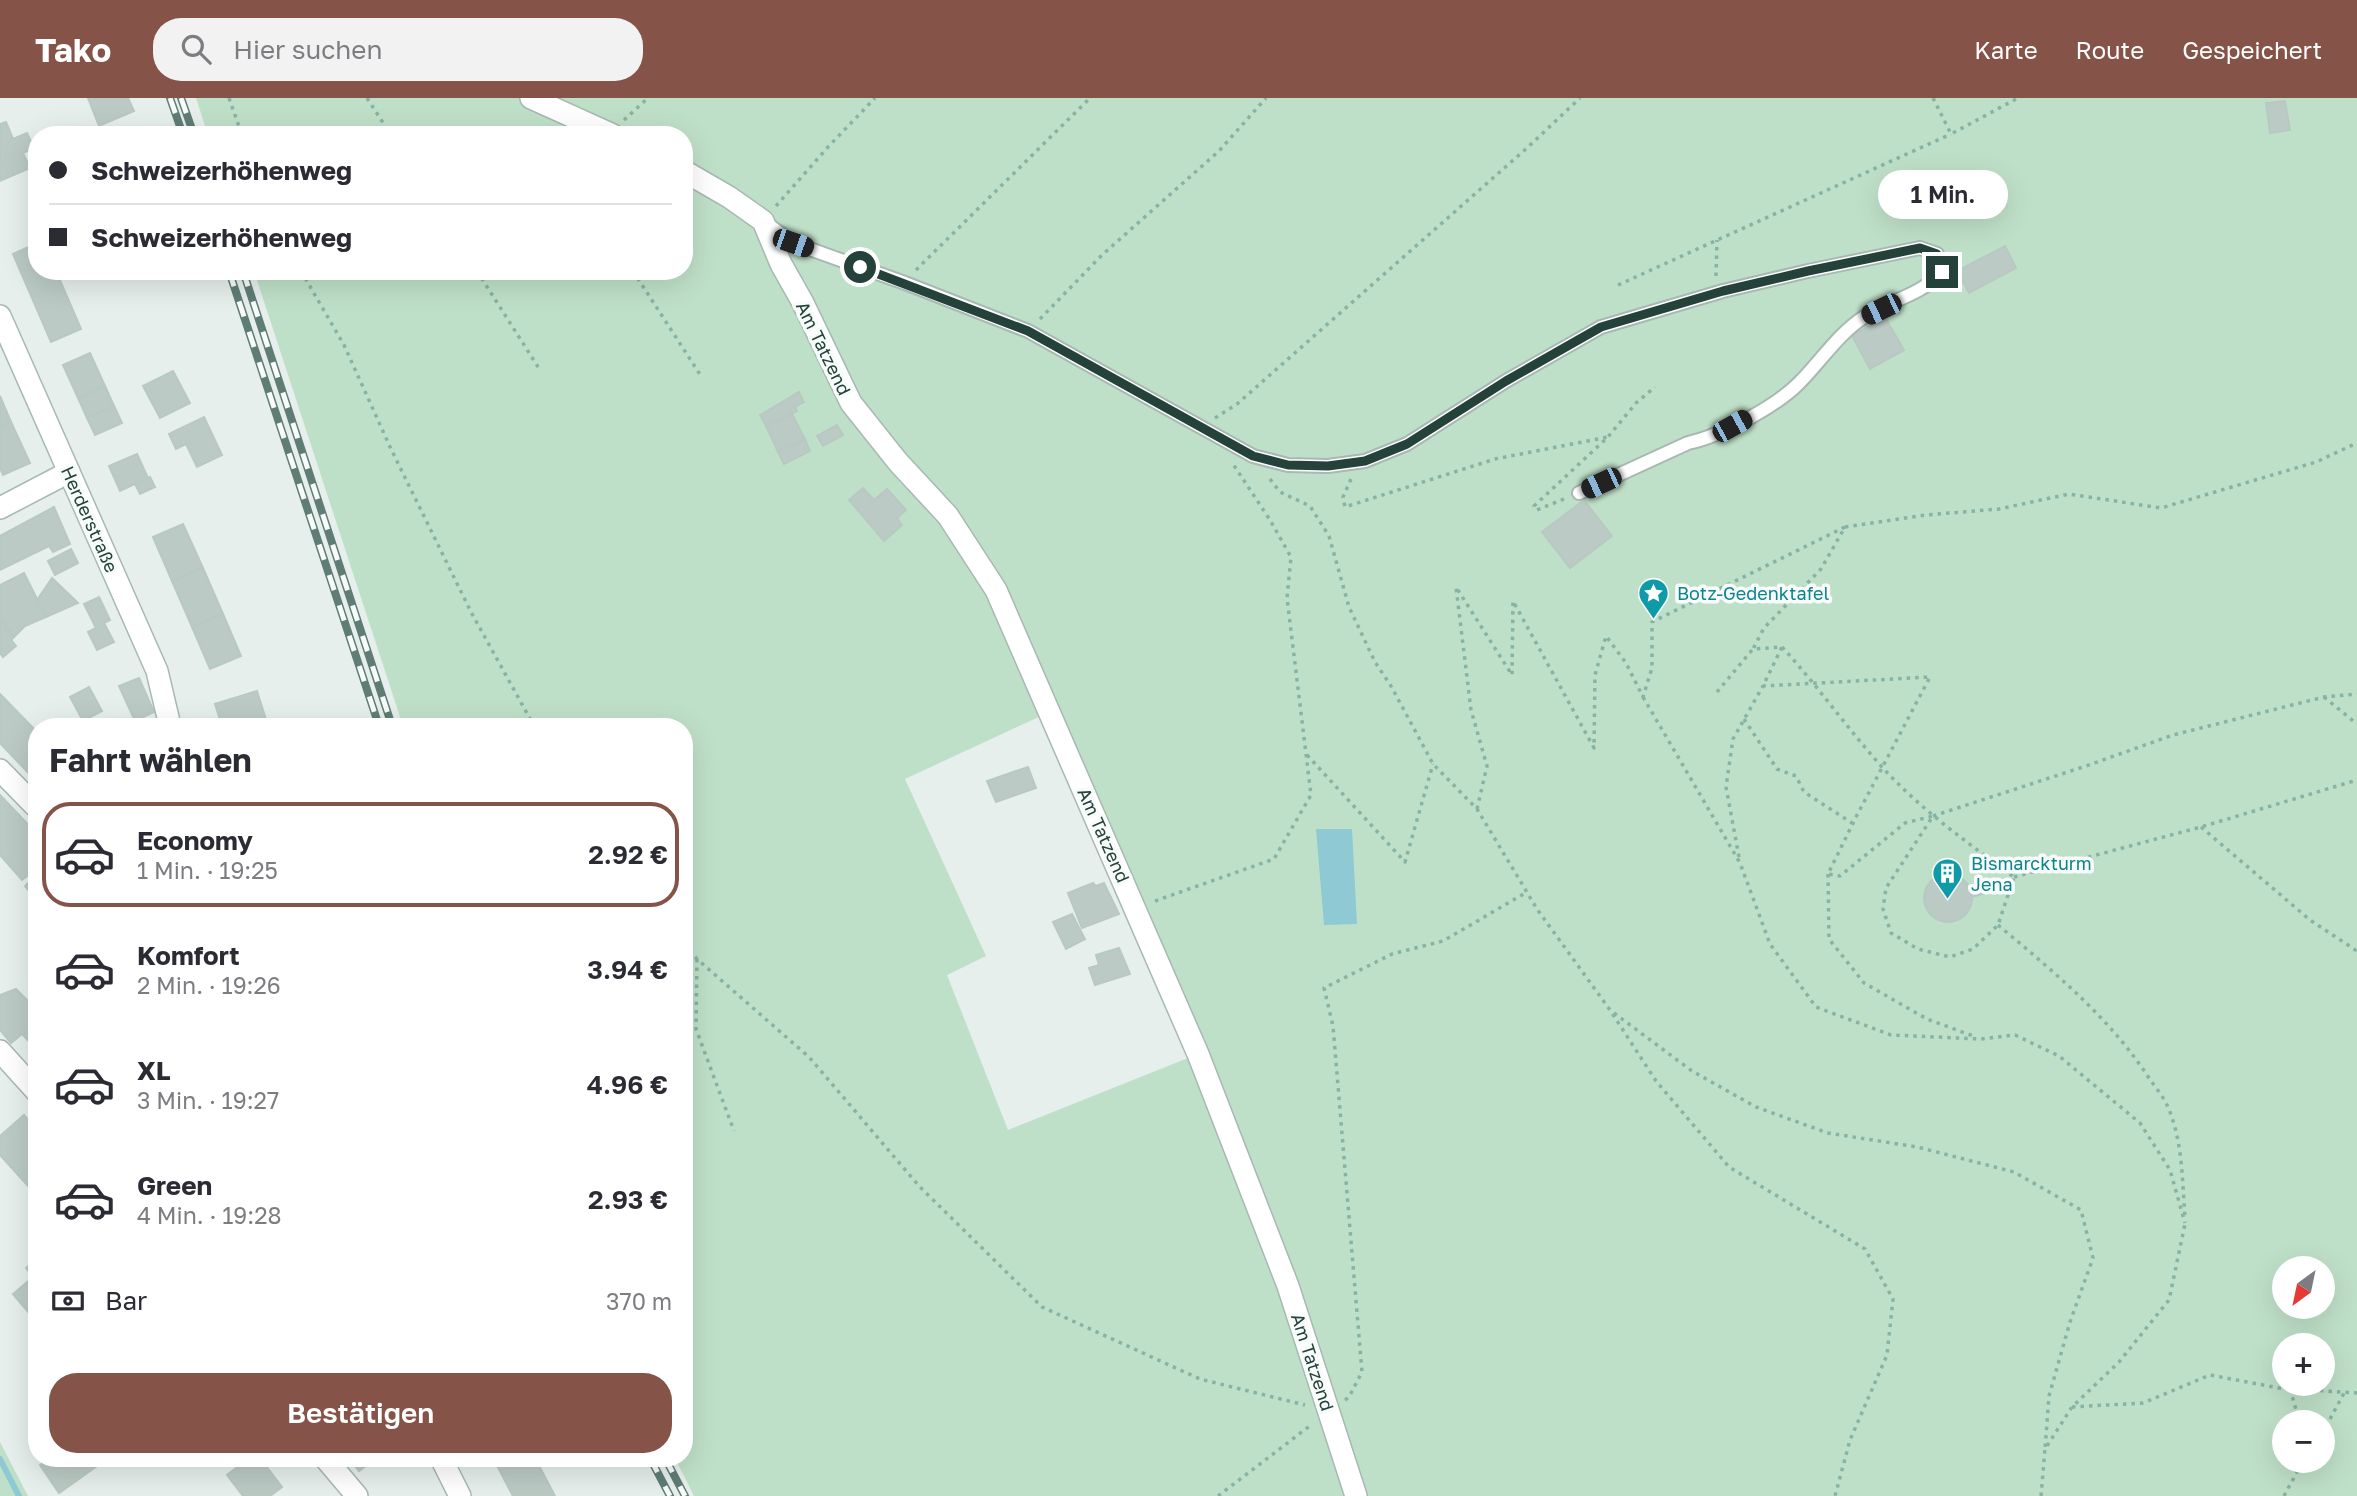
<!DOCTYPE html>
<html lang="de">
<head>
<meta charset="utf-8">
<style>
	:root { --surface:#fff; --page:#f2f2f3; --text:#2b2b33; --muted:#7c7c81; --line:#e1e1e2; --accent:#855347 }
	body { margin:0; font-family:"Golos Text",sans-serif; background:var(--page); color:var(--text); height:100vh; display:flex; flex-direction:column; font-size:26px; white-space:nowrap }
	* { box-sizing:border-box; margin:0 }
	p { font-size:23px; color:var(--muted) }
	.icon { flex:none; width:38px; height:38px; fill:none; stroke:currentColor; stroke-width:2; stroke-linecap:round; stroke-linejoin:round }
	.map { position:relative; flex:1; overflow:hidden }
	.side { position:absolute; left:28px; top:620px; width:665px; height:749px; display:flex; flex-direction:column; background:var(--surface); border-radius:28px; box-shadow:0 7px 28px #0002 }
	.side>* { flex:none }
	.guide { position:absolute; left:28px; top:28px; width:665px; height:154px; border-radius:28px; box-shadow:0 7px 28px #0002; display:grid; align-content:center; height:154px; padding:0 21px; background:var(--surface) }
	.needle { width:46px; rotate:213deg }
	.controls { position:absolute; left:2272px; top:1158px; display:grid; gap:14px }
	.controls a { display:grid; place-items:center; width:63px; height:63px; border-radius:50%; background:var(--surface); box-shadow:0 7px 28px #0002; font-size:35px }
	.end { position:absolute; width:32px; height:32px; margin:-16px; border:9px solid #24423a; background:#fff; box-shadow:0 0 0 4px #fff }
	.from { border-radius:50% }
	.bubble { position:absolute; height:49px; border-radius:24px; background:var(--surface); box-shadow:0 7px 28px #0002; font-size:23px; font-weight:600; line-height:49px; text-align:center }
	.car { position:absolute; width:21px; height:42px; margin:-21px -10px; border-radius:9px; box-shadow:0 0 5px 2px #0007; background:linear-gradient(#222 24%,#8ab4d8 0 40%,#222 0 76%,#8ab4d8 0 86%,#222 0) }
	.guide b { display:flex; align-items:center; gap:24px; height:66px; font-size:26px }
	.guide b+b { border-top:2px solid var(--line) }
	.guide i { width:18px; height:18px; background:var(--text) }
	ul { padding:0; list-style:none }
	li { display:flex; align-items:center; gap:21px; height:105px; margin:0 14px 10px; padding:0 7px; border:4px solid transparent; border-radius:28px }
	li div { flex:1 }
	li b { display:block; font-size:26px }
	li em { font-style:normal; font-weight:600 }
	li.selected { border-color:var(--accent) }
	li>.icon { width:63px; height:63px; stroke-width:1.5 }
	h2 { padding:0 21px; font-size:32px; line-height:84px }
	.pay { display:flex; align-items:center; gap:18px; height:77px; padding:0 21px; font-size:26px }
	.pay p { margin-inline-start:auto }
	.action { display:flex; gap:14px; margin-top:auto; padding:14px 21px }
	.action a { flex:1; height:80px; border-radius:28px; background:var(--accent); color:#fff; font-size:28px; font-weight:600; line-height:80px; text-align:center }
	header { display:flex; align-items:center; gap:42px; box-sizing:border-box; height:98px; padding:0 35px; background:var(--accent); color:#fff }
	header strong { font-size:33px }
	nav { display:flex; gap:38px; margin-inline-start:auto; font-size:24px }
	.search { width:490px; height:63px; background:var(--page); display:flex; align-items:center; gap:18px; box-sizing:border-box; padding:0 24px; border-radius:28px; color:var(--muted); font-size:26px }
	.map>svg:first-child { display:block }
</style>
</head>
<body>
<header>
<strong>Tako</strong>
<div class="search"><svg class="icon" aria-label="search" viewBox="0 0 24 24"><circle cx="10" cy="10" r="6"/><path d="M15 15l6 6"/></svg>Hier suchen</div>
<nav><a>Karte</a><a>Route</a><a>Gespeichert</a></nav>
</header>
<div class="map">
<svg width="2357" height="1398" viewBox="0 0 2357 1398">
	<rect width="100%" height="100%" fill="#e6efeb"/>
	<g fill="#bfe0c8" fill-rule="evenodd">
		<path d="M196 0H2357V1398H1364L1293 1184 1205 954 1000 487 954 416 939 423 988 495 1043 617 905 681 986 858 947 877 1008 1032 1193 958 1279 1185 1350 1398H694L675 1360H684V628H403L254 173H684V37H208ZM2284 1171H2322V1209H2284ZM2284 1248H2322V1286H2284ZM2284 1325H2322V1363H2284Z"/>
		<polygon points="0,1344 28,1398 0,1398"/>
	</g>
	<polygon fill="#8ec9d4" points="1316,731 1352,731 1357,826 1324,827"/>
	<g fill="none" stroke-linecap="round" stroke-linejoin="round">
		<polyline stroke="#8ec9d4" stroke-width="6" points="0,1361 19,1398"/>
	</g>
	<g fill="#bbcac4" stroke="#b8c9c2" stroke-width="2">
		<polygon points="88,0 128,0 134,13 99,28"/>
		<polygon points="2285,3 2290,32 2270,35 2266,5"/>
		<polygon points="6,24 13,41 27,35 34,50 23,55 30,70 0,83 0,26"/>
		<polygon points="37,145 37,173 56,173 81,231 51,244 13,156"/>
		<polygon points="2005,148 2016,170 1969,195 1957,173"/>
		<polygon points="1885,219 1904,252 1870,271 1852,238"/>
		<polygon points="90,255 105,288 78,300 63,267"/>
		<polygon points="173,273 190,305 160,320 143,288"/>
		<polygon points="105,288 114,308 87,320 78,300"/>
		<polygon points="799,294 804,304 795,309 797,313 766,328 760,317"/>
		<polygon points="0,298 11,324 0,329"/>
		<polygon points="114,308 122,325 95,337 87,320"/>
		<polygon points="792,316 805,341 778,354 766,328"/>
		<polygon points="204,319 222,357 197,369 186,346 176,351 169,336"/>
		<polygon points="11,324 30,365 3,377 0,370 0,329"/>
		<polygon points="837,327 843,337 823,348 817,338"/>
		<polygon points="805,341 810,353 784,366 778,354"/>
		<polygon points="137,356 148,380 120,393 109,368"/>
		<polygon points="150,379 155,389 140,396 135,386"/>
		<polygon points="863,390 874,402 887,391 906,412 897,420 902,427 884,443 849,402"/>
		<polygon points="1584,402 1612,438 1570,470 1542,434"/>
		<polygon points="54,409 70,446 53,454 49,448 0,472 0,438"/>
		<polygon points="183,426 203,470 172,483 153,439"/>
		<polygon points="71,451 78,465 55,477 48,463"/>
		<polygon points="203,470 223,516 192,529 172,483"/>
		<polygon points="24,475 46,519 25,528 14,539 0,520 0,487"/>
		<polygon points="52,480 78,505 46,519 37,502"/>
		<polygon points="99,499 110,522 104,525 114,544 97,552 88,534 96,530 84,506"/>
		<polygon points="223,516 241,558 210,571 192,529"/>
		<polygon points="0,520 14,539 11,542 16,548 3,559 0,555"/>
		<polygon points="139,580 154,614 135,623 119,588"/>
		<polygon points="89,589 102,613 83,623 70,599"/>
		<polygon points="257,593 268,628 222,628 215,606"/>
		<polygon points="0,596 37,634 37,684 0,645"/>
		<polygon points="1028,669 1036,690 996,704 987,683"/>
		<polygon points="0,697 37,736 37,771 22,782 0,757"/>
		<circle cx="1948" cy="800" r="24"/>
		<polygon points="37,776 37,803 25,788"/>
		<polygon points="1989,783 1992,793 1972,799 1970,789"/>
		<polygon points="1093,785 1096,788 1104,785 1119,816 1082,830 1068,795"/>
		<polygon points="1072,816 1085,841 1066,851 1053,824"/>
		<polygon points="1119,850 1130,876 1095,887 1089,870 1099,867 1096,857"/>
		<polygon points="16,891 33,908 37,904 37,952 22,936 11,945 0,932 0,897"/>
		<polygon points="24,1017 37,1032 37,1098 0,1057 0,1038"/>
		<polygon points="37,1161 37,1221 35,1222 13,1196 33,1179 26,1170"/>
		<polygon points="50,1360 91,1360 97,1368 59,1395 40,1367"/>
		<polygon points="249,1360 260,1360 282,1389 270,1398 243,1398 227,1377"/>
		<polygon points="349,1360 376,1360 359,1373"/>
		<polygon points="493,1360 535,1360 555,1398 513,1398"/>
	</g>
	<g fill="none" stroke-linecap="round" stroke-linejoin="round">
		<defs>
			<path id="lane" d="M769 127 793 145 905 185 1028 233 1253 358 1288 367 1328 368 1365 363 1407 346 1506 283 1601 229 1723 193 1808 173 1920 150 1937 156 1942 174C1920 198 1890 202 1864 219 1838 236 1821 263 1800 284 1777 308 1721 338 1688 345L1579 395"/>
			<g id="street">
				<polyline points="531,0 613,37"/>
				<polyline points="684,73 729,99 763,123 781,166 803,205 851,305 898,364 948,418 996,492 1198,956 1288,1188 1356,1398"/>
				<polyline points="0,218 157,573 170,628"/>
				<polyline points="0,410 69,374"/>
				<polyline points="0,672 37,710"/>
				<polyline points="0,953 37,994"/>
				<polyline points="325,1360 357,1398"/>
				<polyline points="441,1360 460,1398"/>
			</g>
		</defs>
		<use href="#lane" stroke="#a8b8b2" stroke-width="16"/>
		<use href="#street" stroke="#a8b8b2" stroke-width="24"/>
		<g stroke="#86b3a5" stroke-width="3.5" stroke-dasharray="3.5 5" stroke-linecap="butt">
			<polyline points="229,0 242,37"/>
			<polyline points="367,0 391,37"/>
			<polyline points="1933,0 1951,36 2018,0"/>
			<polyline points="624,22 648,0"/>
			<polyline points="776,108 828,49 875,0"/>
			<polyline points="916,172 1090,0"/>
			<polyline points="301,173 344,247 391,351 471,514 534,628"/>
			<polyline points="477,173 540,272"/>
			<polyline points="633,173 701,278"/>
			<polyline points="1716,178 1717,142"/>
			<polyline points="1618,187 1951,36"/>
			<polyline points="1040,221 1102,157 1219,53 1266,0"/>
			<polyline points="1215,320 1237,306 1527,50 1580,0"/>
			<polyline points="1270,381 1280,394 1310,408 1329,438 1349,509 1375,564 1391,588 1433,666 1477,711 1537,811 1610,912 1656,983 1729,1069 1865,1151 1893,1201 1887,1257 1850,1342 1835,1398"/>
			<polyline points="1351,381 1343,399 1345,409 1495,361 1608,339"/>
			<polyline points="1564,401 1537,412 1534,408 1608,339 1636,305 1655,289"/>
			<polyline points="1845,429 1926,417 1999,411 2069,396 2161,410 2316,364 2357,345"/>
			<path d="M1782 549C1817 587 1847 630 1882 669 1921 712 1968 745 2014 779"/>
			<polyline points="1717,594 1753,551"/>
			<polyline points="1643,599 1740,765 1770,846 1816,909 1891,937 1981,941 2015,937 2059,958 2140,1025 2170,1072 2185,1125"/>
			<polyline points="2324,599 2357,626"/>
			<polyline points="1744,621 1777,671 1796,678 1804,694 1852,725"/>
			<polyline points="1307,657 1405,764 1433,666"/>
			<polyline points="1477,711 1487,668 1471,612 1456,489 1512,577 1513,503 1594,650 1595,577 1606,538 1626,565 1643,599 1652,570 1652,524 1845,429 1821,471 1764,530 1753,551 1782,549 1763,588 1930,579 1856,719 1828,776 1840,778 1905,725 1933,718 1886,790 1883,811 1891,835 1918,851 1950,859 1973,851 1998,827 2014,779"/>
			<polyline points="1933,718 2086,668 2173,637 2324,599 2357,596"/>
			<polyline points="2201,729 2310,822 2357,853"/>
			<polyline points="1739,759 1726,689 1733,641 1763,588"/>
			<polyline points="1828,776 1829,841 1864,885 1927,921 1976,939"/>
			<polyline points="2014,779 2201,729 2357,682"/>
			<polyline points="1155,803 1274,761 1311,697 1287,500 1291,459 1270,422 1233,366"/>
			<path d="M1998 827C2054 874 2109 919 2149 980 2155 989 2163 998 2167 1007 2183 1042 2182 1082 2185 1119"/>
			<polyline points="684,846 697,861 809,959 919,1088 1042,1209 1200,1281 1305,1307"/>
			<polyline points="697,861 696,931 734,1033"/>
			<polyline points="1614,915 1692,973 1756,1009 1828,1035 1917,1049 2014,1074 2081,1112 2093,1160 2070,1224 2049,1298 2045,1351"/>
			<polyline points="2290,1291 2300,1325"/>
			<polyline points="1345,1302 1349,1299 1362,1274 1333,928 1324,890 1392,856 1443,843 1527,794"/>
			<polyline points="2072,1309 2143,1305 2210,1277 2279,1290 2357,1295"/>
			<polyline points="2322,1336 2344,1295"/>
			<polyline points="1218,1398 1311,1327"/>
			<polyline points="2041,1398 2045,1351 2072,1309 2119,1264 2169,1202 2185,1126"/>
			<polyline points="2284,1398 2303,1363"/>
		</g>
		<use href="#lane" stroke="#fff" stroke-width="12"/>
		<use href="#street" stroke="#fff" stroke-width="21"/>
		<defs>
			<g id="rail">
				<polyline points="170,0 183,37"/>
				<polyline points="181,0 194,37"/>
				<polyline points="229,173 379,628"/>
				<polyline points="243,173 392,628"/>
				<polyline points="650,1360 670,1398"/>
				<polyline points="665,1360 685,1398"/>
			</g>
		</defs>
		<use href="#rail" stroke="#5f7d75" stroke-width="8"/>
		<use href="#rail" stroke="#f7fbf9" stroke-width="5" stroke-dasharray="16" stroke-linecap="butt"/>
	</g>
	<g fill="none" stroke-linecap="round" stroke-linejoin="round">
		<polyline stroke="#24423a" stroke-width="9" points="860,169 1028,233 1253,358 1288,367 1328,368 1365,363 1407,346 1506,283 1601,229 1723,193 1808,173 1920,150 1937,156 1942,174"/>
	</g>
	<defs>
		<symbol id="sight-pin" viewBox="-11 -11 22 30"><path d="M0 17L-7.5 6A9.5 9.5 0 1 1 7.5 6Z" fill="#0f9aa8" stroke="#f7fbf9"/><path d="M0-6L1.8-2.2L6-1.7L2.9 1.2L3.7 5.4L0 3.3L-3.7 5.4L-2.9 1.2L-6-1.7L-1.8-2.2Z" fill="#fff"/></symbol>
		<symbol id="building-pin" viewBox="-11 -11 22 30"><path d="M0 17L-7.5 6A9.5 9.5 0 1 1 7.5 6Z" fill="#0f9aa8" stroke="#f7fbf9"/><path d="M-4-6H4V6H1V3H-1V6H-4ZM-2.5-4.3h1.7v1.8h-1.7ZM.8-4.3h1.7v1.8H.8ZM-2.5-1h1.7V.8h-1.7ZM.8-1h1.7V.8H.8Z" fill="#fff"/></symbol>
	</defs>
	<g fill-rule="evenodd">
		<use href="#sight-pin" x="1636" y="478" width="35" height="47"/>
		<use href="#building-pin" x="1930" y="758" width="35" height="47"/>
	</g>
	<g text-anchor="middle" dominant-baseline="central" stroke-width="7" stroke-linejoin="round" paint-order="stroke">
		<g font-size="18" fill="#24423a" stroke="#f7fbf9">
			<text transform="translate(824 250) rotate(64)">Am Tatzend</text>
			<text transform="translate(90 421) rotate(66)">Herderstraße</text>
			<text transform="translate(1104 737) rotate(66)">Am Tatzend</text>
			<text transform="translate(1313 1264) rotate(72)">Am Tatzend</text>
		</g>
		<g font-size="18" fill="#0d838f" stroke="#f7fbf9" text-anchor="start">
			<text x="1677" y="495">Botz-Gedenktafel</text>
			<text x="1971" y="765">Bismarckturm<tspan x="1971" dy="21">Jena</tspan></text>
		</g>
	</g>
</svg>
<div class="controls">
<a><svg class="needle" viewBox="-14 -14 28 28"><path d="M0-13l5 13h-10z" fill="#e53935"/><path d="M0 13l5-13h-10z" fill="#7c7c81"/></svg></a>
<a>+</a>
<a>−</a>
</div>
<i class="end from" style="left:860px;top:169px"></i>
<i class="end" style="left:1942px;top:174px"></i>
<div class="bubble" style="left:1878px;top:72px;width:130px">1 Min.</div>
<i class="car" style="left:793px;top:145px;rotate:109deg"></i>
<i class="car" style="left:1881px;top:211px;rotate:244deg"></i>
<i class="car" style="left:1732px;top:328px;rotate:61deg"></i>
<i class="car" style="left:1601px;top:385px;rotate:245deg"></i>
<div class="guide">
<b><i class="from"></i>Schweizerhöhenweg</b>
<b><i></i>Schweizerhöhenweg</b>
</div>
<section class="side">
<h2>Fahrt wählen</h2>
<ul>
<li class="selected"><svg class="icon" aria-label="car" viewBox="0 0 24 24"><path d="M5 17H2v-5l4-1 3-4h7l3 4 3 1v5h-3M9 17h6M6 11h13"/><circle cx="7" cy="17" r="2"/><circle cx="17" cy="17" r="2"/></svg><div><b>Economy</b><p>1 Min. · 19:25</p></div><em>2.92 €</em></li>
<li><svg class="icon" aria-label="car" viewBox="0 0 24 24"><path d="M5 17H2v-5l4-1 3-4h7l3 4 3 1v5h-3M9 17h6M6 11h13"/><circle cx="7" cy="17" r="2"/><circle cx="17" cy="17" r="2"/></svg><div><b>Komfort</b><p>2 Min. · 19:26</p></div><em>3.94 €</em></li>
<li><svg class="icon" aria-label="car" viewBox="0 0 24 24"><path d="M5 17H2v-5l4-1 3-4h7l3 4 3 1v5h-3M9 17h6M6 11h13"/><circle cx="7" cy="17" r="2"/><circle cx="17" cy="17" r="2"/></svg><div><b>XL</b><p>3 Min. · 19:27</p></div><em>4.96 €</em></li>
<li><svg class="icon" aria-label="car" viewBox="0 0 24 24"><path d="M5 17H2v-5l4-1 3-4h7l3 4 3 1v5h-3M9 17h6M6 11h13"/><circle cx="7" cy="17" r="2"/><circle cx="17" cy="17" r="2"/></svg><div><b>Green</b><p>4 Min. · 19:28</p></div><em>2.93 €</em></li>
</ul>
<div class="pay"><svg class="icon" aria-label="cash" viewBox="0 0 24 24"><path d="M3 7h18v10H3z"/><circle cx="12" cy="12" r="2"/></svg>Bar<p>370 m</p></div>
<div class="action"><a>Bestätigen</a></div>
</section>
</div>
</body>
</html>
